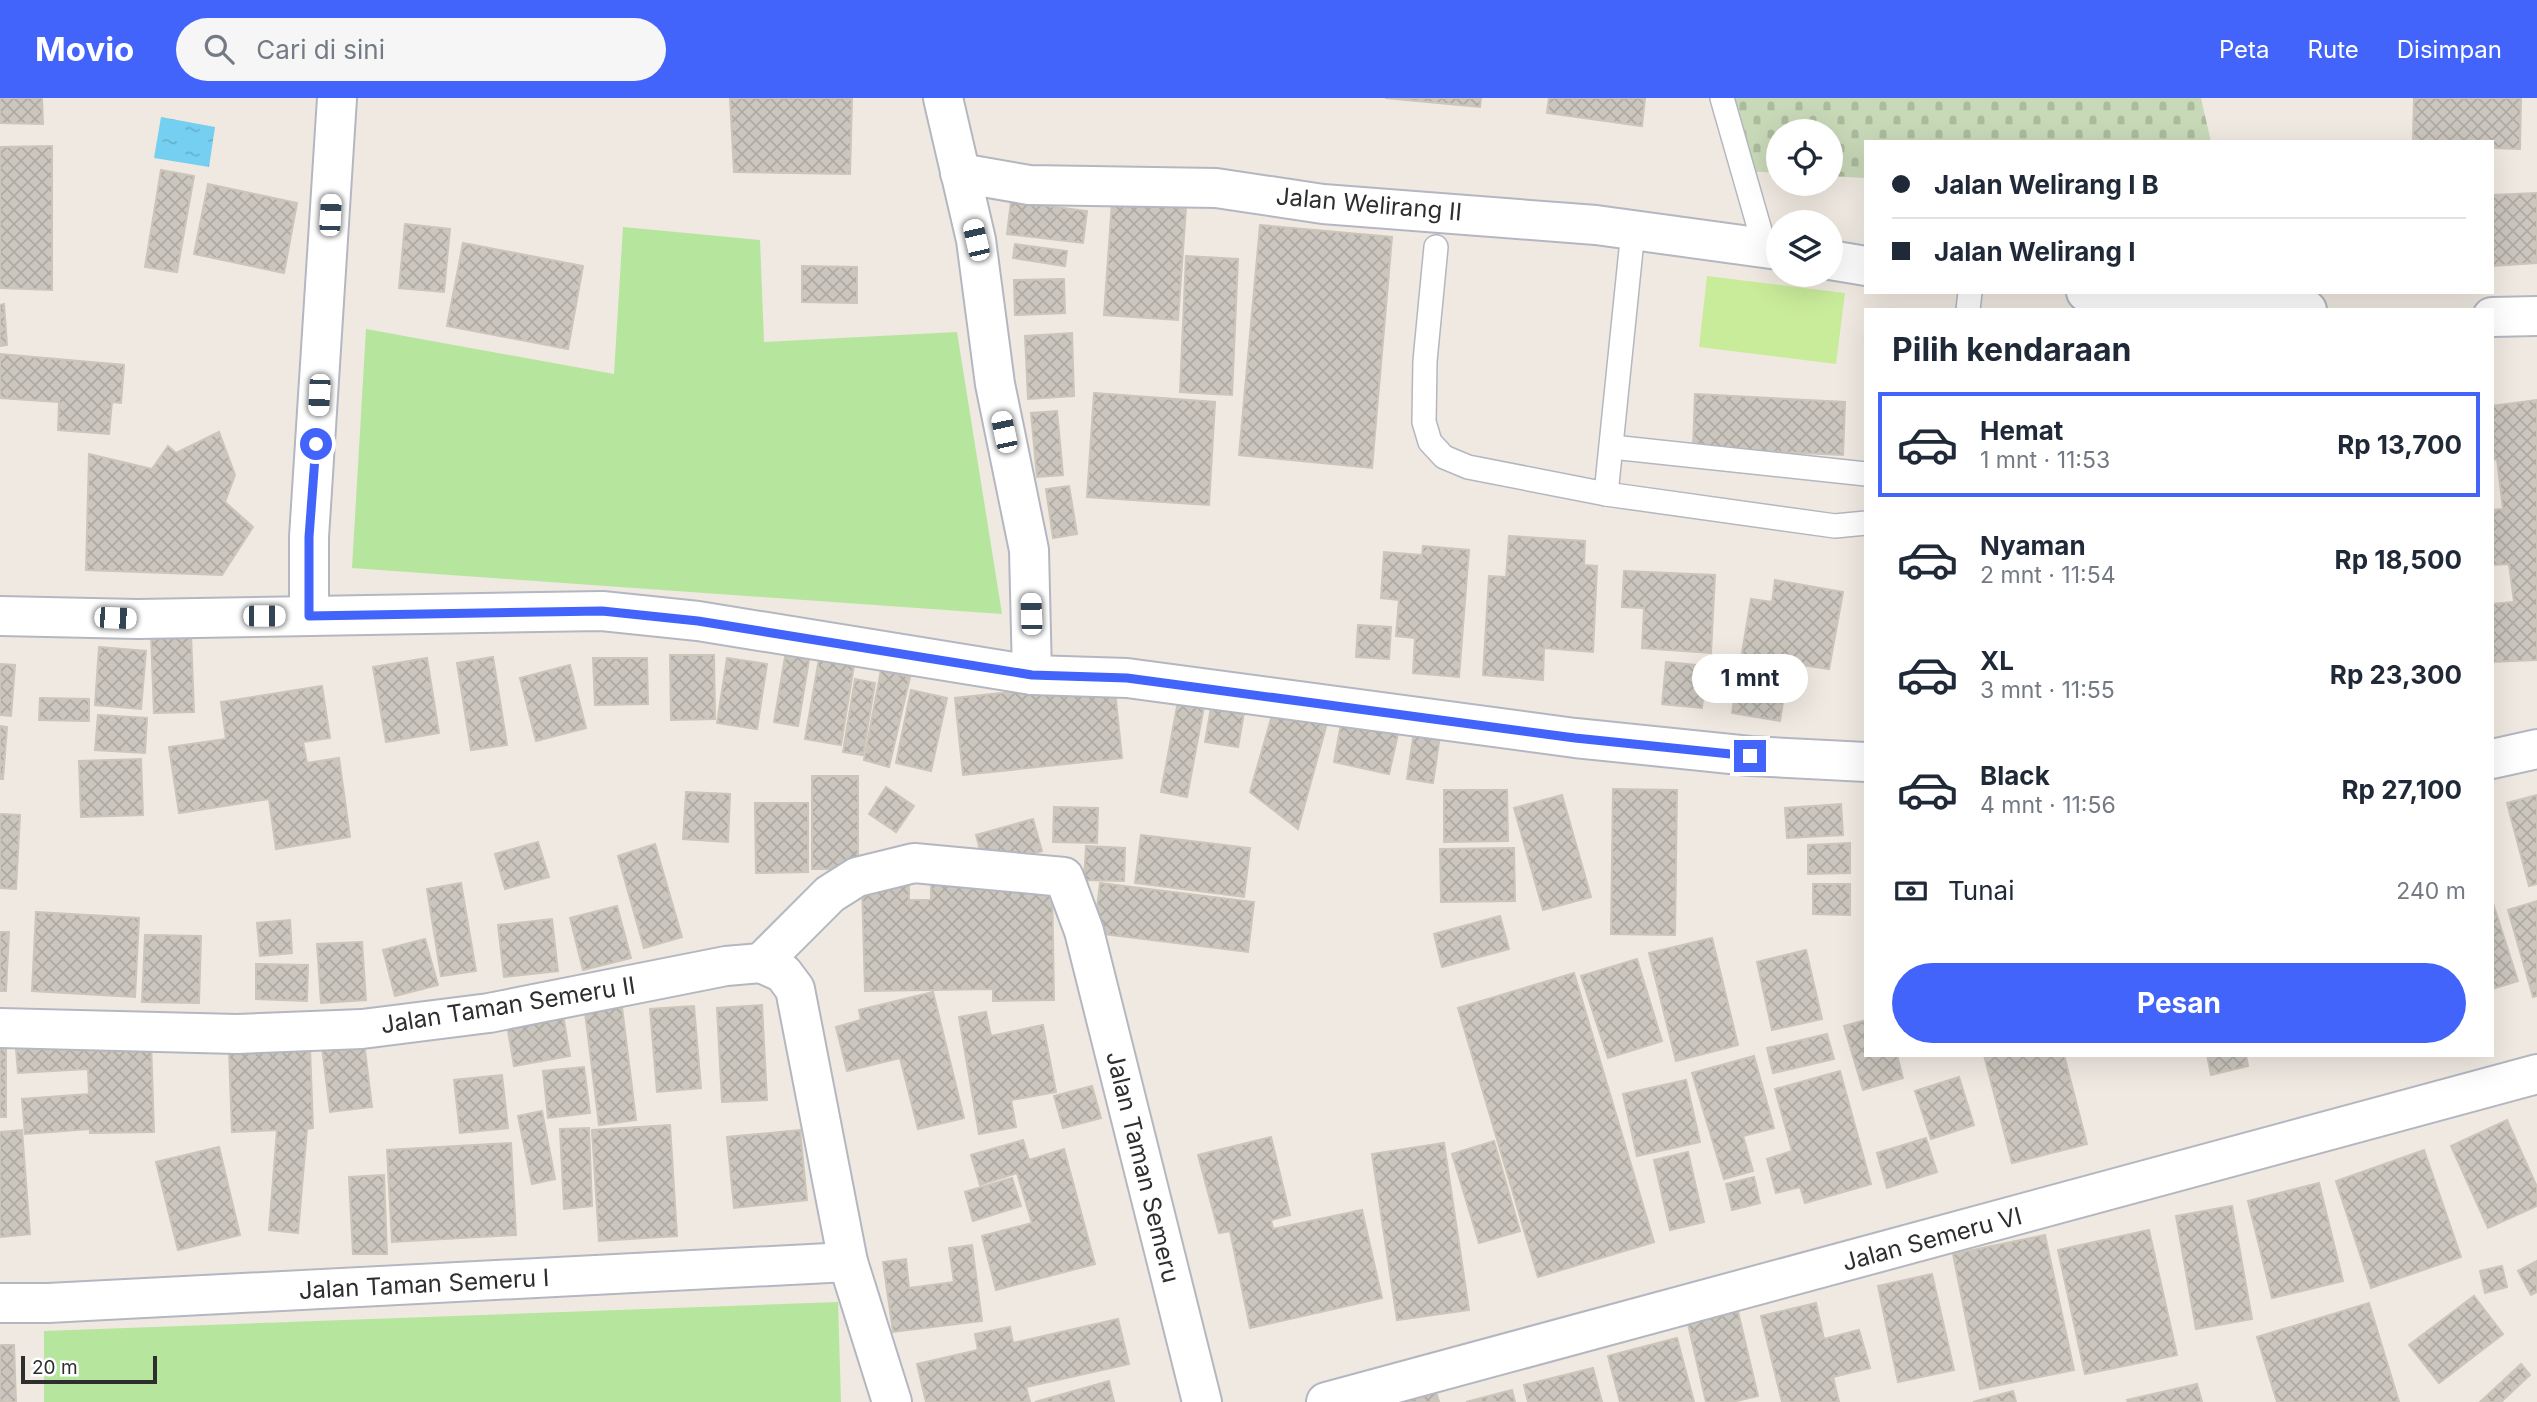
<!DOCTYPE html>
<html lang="id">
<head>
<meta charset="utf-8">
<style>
	:root { --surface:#fff; --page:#f6f6f7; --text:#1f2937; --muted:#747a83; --line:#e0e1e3; --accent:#4264fb }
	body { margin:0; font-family:Inter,sans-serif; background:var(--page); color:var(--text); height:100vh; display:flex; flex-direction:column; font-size:26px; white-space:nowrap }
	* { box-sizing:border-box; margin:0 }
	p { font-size:23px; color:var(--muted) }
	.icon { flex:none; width:38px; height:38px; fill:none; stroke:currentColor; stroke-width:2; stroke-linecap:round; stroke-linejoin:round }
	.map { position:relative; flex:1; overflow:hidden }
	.details { position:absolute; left:1864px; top:210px; width:630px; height:749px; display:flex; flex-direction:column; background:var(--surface); border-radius:0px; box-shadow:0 7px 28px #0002 }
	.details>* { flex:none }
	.top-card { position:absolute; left:1864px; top:42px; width:630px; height:154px; border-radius:0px; box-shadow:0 7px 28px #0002; display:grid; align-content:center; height:154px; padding:0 28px; background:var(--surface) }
	.controls { position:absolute; left:1766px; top:21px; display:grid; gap:14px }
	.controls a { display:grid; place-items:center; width:77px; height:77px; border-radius:50%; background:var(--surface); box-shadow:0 7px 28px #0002; font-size:35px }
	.scale { position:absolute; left:21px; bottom:18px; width:136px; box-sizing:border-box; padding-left:7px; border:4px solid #2e2e2e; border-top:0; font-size:19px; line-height:24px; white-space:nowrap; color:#2e2e2e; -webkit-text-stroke:5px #fff; paint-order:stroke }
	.end { position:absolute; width:32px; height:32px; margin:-16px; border:9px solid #4264fb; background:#fff; box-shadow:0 0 0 4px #fff }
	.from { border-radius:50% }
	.bubble { position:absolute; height:49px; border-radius:24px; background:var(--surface); box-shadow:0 7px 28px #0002; font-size:23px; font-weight:700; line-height:49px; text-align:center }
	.car { position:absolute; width:21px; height:42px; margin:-21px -10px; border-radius:9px; box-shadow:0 0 5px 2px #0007; background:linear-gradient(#fff 24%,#345 0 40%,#fff 0 76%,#345 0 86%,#fff 0) }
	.top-card b { display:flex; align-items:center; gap:24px; height:66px; font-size:26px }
	.top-card b+b { border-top:2px solid var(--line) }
	.top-card i { width:18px; height:18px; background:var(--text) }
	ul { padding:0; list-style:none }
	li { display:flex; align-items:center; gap:21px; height:105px; margin:0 14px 10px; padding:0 14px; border:4px solid transparent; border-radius:0px }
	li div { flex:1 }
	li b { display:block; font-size:26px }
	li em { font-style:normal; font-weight:700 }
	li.selected { border-color:var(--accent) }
	li>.icon { width:63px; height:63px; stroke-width:1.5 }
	h2 { padding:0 28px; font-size:32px; line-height:84px }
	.pay { display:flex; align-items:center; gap:18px; height:77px; padding:0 28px; font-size:26px }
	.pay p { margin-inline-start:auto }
	.action { display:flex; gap:14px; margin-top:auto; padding:14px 28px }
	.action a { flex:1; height:80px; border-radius:42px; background:var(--accent); color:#fff; font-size:28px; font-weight:700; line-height:80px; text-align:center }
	header { display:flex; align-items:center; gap:42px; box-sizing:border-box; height:98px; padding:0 35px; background:var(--accent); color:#fff }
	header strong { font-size:33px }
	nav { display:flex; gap:38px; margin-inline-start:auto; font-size:24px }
	.search { width:490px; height:63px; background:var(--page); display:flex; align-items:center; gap:18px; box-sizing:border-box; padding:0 24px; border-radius:38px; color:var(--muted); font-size:26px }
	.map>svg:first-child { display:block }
</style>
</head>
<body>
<header>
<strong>Movio</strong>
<div class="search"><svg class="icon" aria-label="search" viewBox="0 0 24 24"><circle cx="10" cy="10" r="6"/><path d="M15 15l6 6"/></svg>Cari di sini</div>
<nav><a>Peta</a><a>Rute</a><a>Disimpan</a></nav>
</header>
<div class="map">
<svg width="2537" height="1304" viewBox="0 0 2537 1304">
	<defs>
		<pattern id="cemetery-stones" width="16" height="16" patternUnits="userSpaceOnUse" patternTransform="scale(1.75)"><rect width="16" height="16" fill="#c8d9b8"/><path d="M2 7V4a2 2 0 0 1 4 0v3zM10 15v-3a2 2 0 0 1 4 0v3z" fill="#acbb9e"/></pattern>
		<pattern id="water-ripples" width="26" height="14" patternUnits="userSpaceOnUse" patternTransform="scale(1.75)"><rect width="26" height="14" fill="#75cff0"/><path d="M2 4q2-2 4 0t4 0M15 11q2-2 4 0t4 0" fill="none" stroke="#66b2ce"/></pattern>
		<pattern id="building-cross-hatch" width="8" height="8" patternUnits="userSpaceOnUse" patternTransform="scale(1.75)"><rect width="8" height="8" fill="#cbc7bf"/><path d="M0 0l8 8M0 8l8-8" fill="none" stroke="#afaba4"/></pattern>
	</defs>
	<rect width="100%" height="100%" fill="#efe9e1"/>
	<g fill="#b6e59e">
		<polygon points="623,129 760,142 764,244 957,234 1002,516 352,470 366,231 614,276"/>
		<polygon points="838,1204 841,1304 44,1304 44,1233"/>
	</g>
	<polygon fill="url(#cemetery-stones)" points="1732,0 2201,0 2211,44 1866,44 1865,80 1831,78 1830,33 1778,33 1778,75 1748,73"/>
	<polygon fill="#c9ec9a" points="1707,178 1845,195 1836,266 1699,249"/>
	<polygon fill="url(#water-ripples)" points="161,19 215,29 209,69 154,60"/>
	<g fill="url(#building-cross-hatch)" stroke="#cbc5ba" stroke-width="2">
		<polygon points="0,0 42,0 43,26 0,25"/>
		<polygon points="730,0 852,0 850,76 734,74"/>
		<polygon points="1385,0 1481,0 1480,9"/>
		<polygon points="1549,0 1645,0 1642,28 1547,15"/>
		<polygon points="2414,0 2521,0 2520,51 2492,50 2492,44 2413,44"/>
		<polygon points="52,48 52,192 0,190 0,49"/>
		<polygon points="161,72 194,78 177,174 145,169"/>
		<polygon points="208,86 297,105 284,175 194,156"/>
		<polygon points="2537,95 2537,165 2492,168 2492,97"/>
		<polygon points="1011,103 1087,113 1083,145 1007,136"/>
		<polygon points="1112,104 1186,110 1178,222 1104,217"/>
		<polygon points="405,126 450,131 444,194 399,190"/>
		<polygon points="1260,127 1392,139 1372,370 1239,357"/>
		<polygon points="463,145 583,168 568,251 447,228"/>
		<polygon points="1015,146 1067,153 1065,168 1013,160"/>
		<polygon points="1186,158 1238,161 1232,297 1180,294"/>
		<polygon points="802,168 857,169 857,205 802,204"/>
		<polygon points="1064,181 1065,215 1015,217 1014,182"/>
		<polygon points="4,206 7,247 0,248 0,207"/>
		<polygon points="1072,235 1074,298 1028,301 1025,238"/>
		<polygon points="0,256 124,267 121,305 112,304 109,336 58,332 59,304 0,300"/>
		<polygon points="1094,295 1215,304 1209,407 1087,399"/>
		<polygon points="1695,296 1845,304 1843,357 1693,350"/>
		<polygon points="2537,302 2537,562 2492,564 2492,506 2514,504 2509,466 2492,467 2492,412 2503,411 2497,361 2492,362 2492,308"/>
		<polygon points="1057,313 1063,377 1037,379 1031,315"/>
		<polygon points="219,334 235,377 225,404 253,429 222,477 86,472 89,356 152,371 168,348 176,355"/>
		<polygon points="1069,388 1077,436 1053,440 1046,391"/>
		<polygon points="1509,438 1585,443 1584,467 1597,468 1593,554 1544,550 1543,582 1483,577 1489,478 1506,479"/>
		<polygon points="1423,448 1469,452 1459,579 1413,575 1415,540 1396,538 1399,502 1381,500 1384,454 1422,457"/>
		<polygon points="1624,473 1715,477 1711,555 1642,550 1644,510 1622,509"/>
		<polygon points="1775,482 1843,494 1829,571 1789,565 1780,623 1732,615 1751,501 1772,504"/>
		<polygon points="1358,527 1391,529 1389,561 1356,559"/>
		<polygon points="191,536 194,614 154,615 151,537"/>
		<polygon points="99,549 146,553 141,611 95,607"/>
		<polygon points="786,553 810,556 798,628 774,624"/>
		<polygon points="820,555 855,561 841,647 805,641"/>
		<polygon points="670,557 714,557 715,621 671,622"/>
		<polygon points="493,559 507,647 471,652 457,565"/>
		<polygon points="427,560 439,635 386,644 373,569"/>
		<polygon points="593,560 647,560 648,606 595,607"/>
		<polygon points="727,560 767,566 757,631 717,625"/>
		<polygon points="1666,564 1706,568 1702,610 1662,606"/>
		<polygon points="0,566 15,567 11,618 0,617"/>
		<polygon points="570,567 586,630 536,643 520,580"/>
		<polygon points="881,572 910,579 889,669 864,662"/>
		<polygon points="855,581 875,585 863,657 843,654"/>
		<polygon points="1114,583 1122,660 963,677 955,600"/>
		<polygon points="322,588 330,640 303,644 307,665 339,660 350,739 276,751 269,701 179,715 169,649 226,641 221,604"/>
		<polygon points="911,592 947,600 931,673 896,665"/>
		<polygon points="1179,598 1205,603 1187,699 1161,694"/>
		<polygon points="1213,598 1246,603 1238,649 1205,644"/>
		<polygon points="40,600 89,601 89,623 39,622"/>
		<polygon points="1275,607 1329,618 1298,731 1250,694"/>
		<polygon points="1343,615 1400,627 1389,676 1334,664"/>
		<polygon points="98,617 147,620 145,655 95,652"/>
		<polygon points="1416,620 1442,624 1433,685 1407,681"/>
		<polygon points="0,628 7,629 3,681 0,681"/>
		<polygon points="141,661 143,717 81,719 79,663"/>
		<rect x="812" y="678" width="46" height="93"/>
		<polygon points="886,689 914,708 896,734 869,716"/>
		<polygon points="1613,691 1677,692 1675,837 1611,836"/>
		<polygon points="1444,692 1507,692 1508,743 1444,744"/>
		<polygon points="686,694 730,696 728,744 683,741"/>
		<polygon points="1562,697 1591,799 1543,812 1514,710"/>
		<polygon points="2537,697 2537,786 2529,788 2507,705"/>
		<polygon points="755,705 808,705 808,774 756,775"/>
		<polygon points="1841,706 1843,737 1787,740 1785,710"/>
		<polygon points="1054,709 1098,710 1097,745 1053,744"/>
		<polygon points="0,716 20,717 16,791 0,790"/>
		<polygon points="1033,721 1042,753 985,770 976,737"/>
		<polygon points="1141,737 1250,750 1244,799 1135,785"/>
		<polygon points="538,744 549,779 505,791 495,756"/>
		<polygon points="1850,745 1850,775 1808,776 1808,747"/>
		<polygon points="655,746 682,839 644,850 618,758"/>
		<polygon points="1086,748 1125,750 1124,783 1084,782"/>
		<polygon points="1514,750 1515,803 1441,804 1440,751"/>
		<polygon points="1052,783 1054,902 993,903 993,891 865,893 862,786 909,785 909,802 931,802 931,786"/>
		<polygon points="461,785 476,873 441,878 427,791"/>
		<polygon points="1100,785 1254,804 1248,854 1094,835"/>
		<polygon points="1813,786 1850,786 1850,817 1813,816"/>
		<polygon points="2492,802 2518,883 2492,891"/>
		<polygon points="2537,803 2537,898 2533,899 2508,812"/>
		<polygon points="617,808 631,860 583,872 570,820"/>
		<polygon points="36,814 139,820 135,899 32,893"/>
		<polygon points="1500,818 1509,851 1442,869 1434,836"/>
		<polygon points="552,821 558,873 504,879 498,827"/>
		<polygon points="290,822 292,855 260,858 257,825"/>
		<polygon points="0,834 9,834 6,893 0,893"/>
		<polygon points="145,837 201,838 199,905 142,904"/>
		<polygon points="1712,840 1738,947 1676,963 1649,855"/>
		<polygon points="425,841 438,887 395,898 383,852"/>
		<polygon points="362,844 366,902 321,905 317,846"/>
		<polygon points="1806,852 1822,921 1772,932 1757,864"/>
		<polygon points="1637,861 1662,943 1608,960 1581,878"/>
		<polygon points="256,866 308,867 307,903 256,901"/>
		<polygon points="1574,875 1654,1144 1538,1179 1458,910"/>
		<polygon points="933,894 964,1020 918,1031 900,960 847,973 836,929 861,922 859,912"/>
		<polygon points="621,901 636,1022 599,1027 584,906"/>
		<polygon points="762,907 767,1002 722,1004 717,910"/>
		<polygon points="694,908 701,990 657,994 650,911"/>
		<polygon points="986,914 991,938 1043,927 1056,994 1011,1002 1016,1029 979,1036 959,919"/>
		<polygon points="563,917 570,958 514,968 507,927"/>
		<polygon points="1866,922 1866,957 1897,957 1903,980 1863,992 1844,928"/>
		<polygon points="1827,936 1834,961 1773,975 1767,950"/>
		<polygon points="151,944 154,1034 90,1035 90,1031 25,1036 22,1001 89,996 88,971 18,975 16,951"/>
		<polygon points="364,944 372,1009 330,1014 322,949"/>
		<rect x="0" y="949" width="6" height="70"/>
		<polygon points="310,950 313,1030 307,1031 298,1135 269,1132 277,1032 232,1034 229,953"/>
		<polygon points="1984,957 2064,957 2087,1046 2012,1065"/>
		<polygon points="2207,957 2246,957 2248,968 2211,977"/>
		<polygon points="1754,958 1774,1030 1743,1038 1753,1073 1724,1081 1692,975"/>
		<polygon points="584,969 590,1015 548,1020 543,973"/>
		<polygon points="1840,973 1871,1086 1805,1105 1800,1089 1776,1095 1767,1061 1792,1053 1775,991"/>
		<polygon points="502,977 508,1030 460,1035 454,982"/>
		<polygon points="1959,979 1974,1027 1931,1041 1915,993"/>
		<polygon points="1686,982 1700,1044 1637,1058 1623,996"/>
		<polygon points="1092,988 1101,1020 1063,1030 1054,998"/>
		<polygon points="542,1013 555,1081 532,1086 518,1018"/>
		<polygon points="2507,1022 2537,1089 2537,1108 2488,1130 2451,1048"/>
		<polygon points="670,1027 677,1138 599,1143 592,1032"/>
		<polygon points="589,1030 592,1108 564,1111 560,1031"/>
		<polygon points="22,1032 30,1136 0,1139 0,1034"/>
		<polygon points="800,1032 807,1102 734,1110 727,1039"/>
		<polygon points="1271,1039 1290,1117 1271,1122 1273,1131 1362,1112 1382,1200 1250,1230 1230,1133 1219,1135 1198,1057"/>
		<polygon points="1926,1040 1937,1074 1887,1090 1877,1055"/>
		<polygon points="1023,1042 1029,1062 1064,1051 1095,1166 996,1192 982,1138 1032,1125 1017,1075 980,1087 971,1057"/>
		<polygon points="1494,1043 1520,1133 1479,1145 1452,1056"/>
		<polygon points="511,1045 516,1137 392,1144 387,1052"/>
		<polygon points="1444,1045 1469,1212 1397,1222 1372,1056"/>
		<polygon points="219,1049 240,1137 178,1152 156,1064"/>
		<polygon points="2424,1052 2461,1159 2371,1190 2336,1083"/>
		<polygon points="1688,1054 1704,1124 1670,1132 1654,1062"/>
		<polygon points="384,1077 387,1156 353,1156 349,1079"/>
		<polygon points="1754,1079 1760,1105 1732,1112 1726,1086"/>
		<polygon points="1012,1080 1021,1108 973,1123 965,1094"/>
		<polygon points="2319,1085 2343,1183 2272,1200 2248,1103"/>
		<polygon points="2232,1108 2252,1221 2196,1231 2176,1118"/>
		<polygon points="2149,1132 2177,1257 2085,1276 2058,1152"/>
		<polygon points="2045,1137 2074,1272 1980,1291 1953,1156"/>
		<polygon points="972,1147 982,1223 893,1234 883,1164 906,1161 909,1190 954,1184 949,1150"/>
		<polygon points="2537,1163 2537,1194 2531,1197 2518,1173"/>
		<polygon points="2502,1168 2507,1189 2485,1195 2480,1173"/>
		<polygon points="1932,1176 1954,1272 1898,1284 1878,1188"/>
		<polygon points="2474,1198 2503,1236 2439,1285 2409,1247"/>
		<polygon points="1735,1201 1758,1298 1732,1304 1706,1304 1685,1213"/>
		<polygon points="1816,1205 1824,1241 1859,1232 1870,1270 1833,1279 1839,1304 1782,1304 1761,1218"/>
		<polygon points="2369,1205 2399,1304 2277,1304 2257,1239"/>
		<polygon points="1118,1221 1129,1266 1026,1289 1030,1304 926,1304 917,1266 978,1252 975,1236 1010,1229 1013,1245"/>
		<polygon points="1677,1240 1694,1304 1620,1304 1608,1258"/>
		<polygon points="0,1247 14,1247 16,1304 0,1304"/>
		<polygon points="2521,1266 2530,1277 2501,1304 2480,1304"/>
		<polygon points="1593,1270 1602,1304 1528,1304 1524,1287"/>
		<polygon points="1109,1283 1114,1304 1035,1304"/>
		<polygon points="2197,1286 2202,1304 2128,1304 2127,1302"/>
		<polygon points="1512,1292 1515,1304 1466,1304"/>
		<polygon points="2013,1293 2016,1304 1973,1304"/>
		<polygon points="1436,1294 1439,1304 1393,1304"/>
	</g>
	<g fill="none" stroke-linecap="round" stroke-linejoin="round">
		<defs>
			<g id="service">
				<polyline points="1722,0 1765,150"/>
				<polyline points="1436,149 1425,263 1424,324 1430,344 1444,359 1468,369 1606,396 1633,132"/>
				<polyline points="1968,212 1970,194"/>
				<polyline points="1612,349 1866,376"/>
				<polyline points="1606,396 1835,428 1866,425"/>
			</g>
			<g id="minor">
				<polyline points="943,0 976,142 995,286 1029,452 1032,577"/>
				<polyline points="960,75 1029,87 1216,90 1323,106 1596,127 1778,152"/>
				<polyline points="1830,162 1866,168"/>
				<polyline points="2086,194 2307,212"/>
				<polyline points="2492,219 2537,218"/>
				<polyline points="0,518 138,521 602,513 698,523 1032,577 1127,580 1575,640 1750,658 1866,664"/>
				<polyline points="309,518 309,439 337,0"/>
				<polyline points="2492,661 2537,651"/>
				<polyline points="761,865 830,796 857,779 914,765 1064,779 1084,833 1202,1304"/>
				<polyline points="761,865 783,875 795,891 848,1164 892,1304"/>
				<polyline points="0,930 237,936 362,931 489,915 726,868 761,865"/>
				<polyline points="0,1205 48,1205 848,1164"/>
				<polyline points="1326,1304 2537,976"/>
			</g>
		</defs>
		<use href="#service" stroke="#b4b7c1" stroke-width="26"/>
		<use href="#minor" stroke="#b4b7c1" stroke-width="42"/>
		<use href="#service" stroke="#fff" stroke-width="23"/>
		<use href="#minor" stroke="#fff" stroke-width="38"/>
	</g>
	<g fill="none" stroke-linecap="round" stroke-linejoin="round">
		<polyline stroke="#4264fb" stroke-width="9" points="316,346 309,439 309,518 602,513 698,523 1032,577 1127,580 1575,640 1750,658"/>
	</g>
	<g text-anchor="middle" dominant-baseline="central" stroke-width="6" stroke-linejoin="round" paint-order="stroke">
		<g font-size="24" fill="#2e2e2e" stroke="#fff">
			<text transform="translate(1369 106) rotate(5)">Jalan Welirang II</text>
			<text transform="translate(508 907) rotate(-9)">Jalan Taman Semeru II</text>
			<text transform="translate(1143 1069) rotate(76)">Jalan Taman Semeru</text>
			<text transform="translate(1932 1141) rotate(-15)">Jalan Semeru VI</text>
			<text transform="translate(424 1186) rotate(-3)">Jalan Taman Semeru I</text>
		</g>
	</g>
</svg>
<div class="controls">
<a><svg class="icon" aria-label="locate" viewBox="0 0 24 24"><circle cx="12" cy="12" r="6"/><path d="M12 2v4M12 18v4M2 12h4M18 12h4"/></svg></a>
<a><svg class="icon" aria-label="layers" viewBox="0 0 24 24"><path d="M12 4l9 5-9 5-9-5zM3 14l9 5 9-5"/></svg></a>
</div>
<div class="scale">20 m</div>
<i class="end from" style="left:316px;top:346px"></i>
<i class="end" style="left:1750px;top:658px"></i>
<div class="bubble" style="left:1692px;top:556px;width:116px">1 mnt</div>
<i class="car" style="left:330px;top:117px;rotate:3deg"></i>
<i class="car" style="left:976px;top:142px;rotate:347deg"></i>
<i class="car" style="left:319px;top:297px;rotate:183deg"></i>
<i class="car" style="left:1004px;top:334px;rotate:348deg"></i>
<i class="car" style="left:1031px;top:516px;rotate:358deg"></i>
<i class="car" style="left:264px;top:518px;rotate:90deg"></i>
<i class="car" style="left:115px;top:520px;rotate:92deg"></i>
<div class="top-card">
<b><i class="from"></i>Jalan Welirang I B</b>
<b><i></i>Jalan Welirang I</b>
</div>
<section class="details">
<h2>Pilih kendaraan</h2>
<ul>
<li class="selected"><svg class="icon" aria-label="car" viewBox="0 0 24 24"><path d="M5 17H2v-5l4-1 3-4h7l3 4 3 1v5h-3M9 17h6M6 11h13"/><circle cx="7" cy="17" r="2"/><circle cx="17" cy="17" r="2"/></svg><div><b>Hemat</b><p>1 mnt · 11:53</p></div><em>Rp 13,700</em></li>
<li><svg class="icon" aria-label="car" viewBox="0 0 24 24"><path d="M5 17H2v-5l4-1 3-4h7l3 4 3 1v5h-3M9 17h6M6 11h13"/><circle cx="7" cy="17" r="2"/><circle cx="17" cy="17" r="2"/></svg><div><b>Nyaman</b><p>2 mnt · 11:54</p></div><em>Rp 18,500</em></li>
<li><svg class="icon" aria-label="car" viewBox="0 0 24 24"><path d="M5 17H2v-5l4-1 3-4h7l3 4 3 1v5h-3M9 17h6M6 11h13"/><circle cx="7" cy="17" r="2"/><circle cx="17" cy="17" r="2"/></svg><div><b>XL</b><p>3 mnt · 11:55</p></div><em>Rp 23,300</em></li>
<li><svg class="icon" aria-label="car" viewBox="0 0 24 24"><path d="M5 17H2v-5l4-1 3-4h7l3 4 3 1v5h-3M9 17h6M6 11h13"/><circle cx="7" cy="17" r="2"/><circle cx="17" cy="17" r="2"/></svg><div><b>Black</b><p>4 mnt · 11:56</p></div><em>Rp 27,100</em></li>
</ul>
<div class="pay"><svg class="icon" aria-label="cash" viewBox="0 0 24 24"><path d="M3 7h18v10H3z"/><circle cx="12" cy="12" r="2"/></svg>Tunai<p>240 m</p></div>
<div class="action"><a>Pesan</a></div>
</section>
</div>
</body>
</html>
